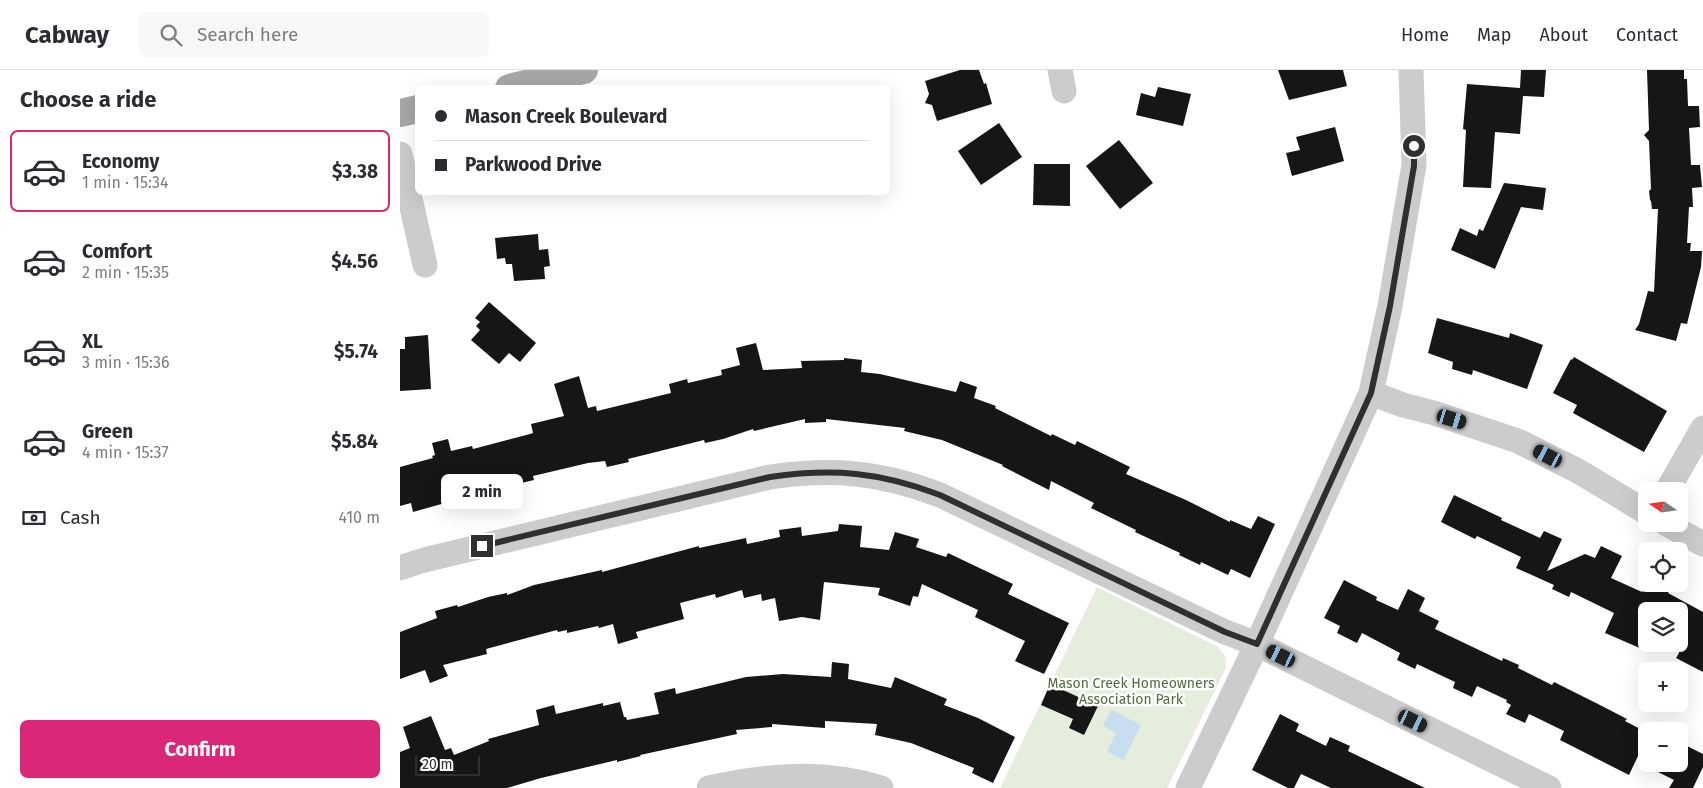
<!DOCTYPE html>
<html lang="en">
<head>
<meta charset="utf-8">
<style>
	:root { --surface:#fff; --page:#f7f7f7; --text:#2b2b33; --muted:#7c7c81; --line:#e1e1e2; --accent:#db2777 }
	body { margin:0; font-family:"Fira Sans",sans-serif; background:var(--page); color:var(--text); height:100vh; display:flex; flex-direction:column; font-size:19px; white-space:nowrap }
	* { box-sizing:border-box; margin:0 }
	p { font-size:16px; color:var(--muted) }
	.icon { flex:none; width:28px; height:28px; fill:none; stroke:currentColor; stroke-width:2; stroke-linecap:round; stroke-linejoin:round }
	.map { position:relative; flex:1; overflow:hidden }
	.side { display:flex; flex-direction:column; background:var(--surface); width:400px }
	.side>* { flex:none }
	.guide { position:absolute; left:15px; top:15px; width:475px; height:110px; border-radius:8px; box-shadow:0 5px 20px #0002; display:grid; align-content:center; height:110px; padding:0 20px; background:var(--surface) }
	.needle { width:32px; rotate:283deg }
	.buttons { position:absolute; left:1238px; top:412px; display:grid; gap:10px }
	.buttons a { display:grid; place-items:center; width:50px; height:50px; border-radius:8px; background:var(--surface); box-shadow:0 5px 20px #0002; font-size:25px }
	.scale { position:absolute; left:15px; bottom:12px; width:65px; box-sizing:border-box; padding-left:5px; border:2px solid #2f2f2f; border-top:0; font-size:14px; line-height:18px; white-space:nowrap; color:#2f2f2f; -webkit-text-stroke:4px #fff; paint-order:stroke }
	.end { position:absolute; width:22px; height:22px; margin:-11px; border:6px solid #2f2f2f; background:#fff; box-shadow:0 0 0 2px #fff }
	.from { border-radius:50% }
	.bubble { position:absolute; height:35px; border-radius:8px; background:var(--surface); box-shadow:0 5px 20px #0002; font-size:16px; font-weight:700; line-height:35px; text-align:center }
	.car { position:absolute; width:15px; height:30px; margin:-15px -8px; border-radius:6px; box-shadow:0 0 4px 1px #0007; background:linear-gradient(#222 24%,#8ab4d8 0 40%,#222 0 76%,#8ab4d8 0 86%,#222 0) }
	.guide b { display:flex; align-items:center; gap:18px; height:48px; font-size:19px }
	.guide b+b { border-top:1px solid var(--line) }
	.guide i { width:12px; height:12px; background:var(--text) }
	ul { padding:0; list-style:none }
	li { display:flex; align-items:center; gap:15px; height:82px; margin:0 10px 8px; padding:0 10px; border:2px solid transparent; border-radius:8px }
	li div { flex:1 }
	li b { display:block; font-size:19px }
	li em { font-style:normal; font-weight:700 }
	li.active { border-color:var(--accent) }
	li>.icon { width:45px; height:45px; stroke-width:1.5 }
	h2 { padding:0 20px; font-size:22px; line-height:60px }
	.pay { display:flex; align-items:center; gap:12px; height:55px; padding:0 20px; font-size:19px }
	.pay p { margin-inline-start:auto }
	.button { display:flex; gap:10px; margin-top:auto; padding:10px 20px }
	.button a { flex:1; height:58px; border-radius:8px; background:var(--accent); color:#fff; font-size:20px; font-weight:700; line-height:58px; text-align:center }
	header { display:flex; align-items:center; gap:30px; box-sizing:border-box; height:70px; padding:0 25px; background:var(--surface); border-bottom:1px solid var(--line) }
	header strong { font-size:24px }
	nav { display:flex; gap:28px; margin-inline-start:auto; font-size:18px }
	.search { width:350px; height:45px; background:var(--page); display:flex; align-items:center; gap:12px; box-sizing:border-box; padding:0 18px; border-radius:8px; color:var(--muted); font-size:19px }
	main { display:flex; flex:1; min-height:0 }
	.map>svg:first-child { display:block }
</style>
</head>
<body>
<header>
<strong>Cabway</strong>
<div class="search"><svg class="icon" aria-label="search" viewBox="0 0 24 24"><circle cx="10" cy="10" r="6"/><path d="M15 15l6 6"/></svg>Search here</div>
<nav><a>Home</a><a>Map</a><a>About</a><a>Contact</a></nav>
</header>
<main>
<section class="side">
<h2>Choose a ride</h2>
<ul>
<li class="active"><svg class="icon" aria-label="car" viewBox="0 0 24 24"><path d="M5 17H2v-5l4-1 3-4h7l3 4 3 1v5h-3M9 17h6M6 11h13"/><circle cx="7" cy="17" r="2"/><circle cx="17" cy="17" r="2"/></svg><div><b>Economy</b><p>1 min · 15:34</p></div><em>$3.38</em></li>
<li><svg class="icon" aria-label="car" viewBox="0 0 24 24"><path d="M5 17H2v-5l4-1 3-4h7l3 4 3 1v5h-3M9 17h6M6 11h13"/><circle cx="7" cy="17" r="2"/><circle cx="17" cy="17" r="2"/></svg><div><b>Comfort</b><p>2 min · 15:35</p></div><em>$4.56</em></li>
<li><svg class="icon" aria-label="car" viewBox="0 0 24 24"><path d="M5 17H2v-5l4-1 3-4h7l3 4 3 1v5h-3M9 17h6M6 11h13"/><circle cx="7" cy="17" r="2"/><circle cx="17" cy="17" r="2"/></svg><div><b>XL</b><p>3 min · 15:36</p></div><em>$5.74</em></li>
<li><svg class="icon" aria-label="car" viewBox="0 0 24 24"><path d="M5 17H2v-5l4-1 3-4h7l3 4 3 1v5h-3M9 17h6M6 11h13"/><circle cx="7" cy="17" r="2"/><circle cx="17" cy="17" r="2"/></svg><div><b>Green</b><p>4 min · 15:37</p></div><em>$5.84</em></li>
</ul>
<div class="pay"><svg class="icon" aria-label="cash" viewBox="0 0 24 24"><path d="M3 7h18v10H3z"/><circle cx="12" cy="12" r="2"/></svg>Cash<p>410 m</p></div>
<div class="button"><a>Confirm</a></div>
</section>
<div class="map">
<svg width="1303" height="718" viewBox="0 0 1303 718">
	<rect width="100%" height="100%" fill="#fff"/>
	<polygon fill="#e5eddc" points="697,517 818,577 825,586 826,598 767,718 600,718"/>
	<polygon fill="#c7deee" points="711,640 741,655 724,690 707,682 716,663 703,656"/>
	<g fill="#161616">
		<polygon points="560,0 579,0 584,14 586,13 592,34 537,51 532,35 525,33 529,24 525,11"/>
		<polygon points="878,0 943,0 947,16 889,30"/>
		<polygon points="1121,0 1146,0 1144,27 1123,26 1120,64 1095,62 1091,118 1063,117 1066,60 1063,59 1067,14 1120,18"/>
		<polygon points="1247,0 1284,0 1284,9 1287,9 1288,36 1299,36 1300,57 1289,58 1291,95 1300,95 1302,117 1292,118 1293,137 1289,137 1287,173 1291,173 1290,181 1302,181 1301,197 1287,254 1281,253 1276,271 1235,260 1239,254 1248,221 1254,222 1258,139 1252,139 1251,131 1250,130 1249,121 1251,119 1249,71 1244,65 1249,60"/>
		<polygon points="758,17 791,24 783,56 736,45 741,23 755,27"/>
		<polygon points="599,53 622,87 581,115 558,81"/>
		<polygon points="935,57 944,91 892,106 886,83 900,80 896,67"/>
		<polygon points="719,70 753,113 720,139 686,96"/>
		<polygon points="634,94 670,94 670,136 633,135"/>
		<polygon points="1104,113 1146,118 1143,140 1121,137 1095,199 1051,180 1060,158 1077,166 1079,159 1083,161"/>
		<polygon points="138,164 139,180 148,179 150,196 144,197 145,209 114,211 112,194 106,194 105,188 97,189 95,168"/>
		<polygon points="89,232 136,273 120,292 109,283 99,294 71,270 80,260 76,256 80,252 75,248"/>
		<polygon points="1037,248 1109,268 1110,263 1143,275 1127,319 1073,300 1072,305 1052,299 1053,292 1028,283"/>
		<polygon points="28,265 31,319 0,321 0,279 5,279 5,267"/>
		<polygon points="356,273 363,300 402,298 401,291 444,290 444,288 462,290 461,302 480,304 556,322 560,311 577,317 574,328 596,336 595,338 651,366 652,364 675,375 677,371 730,397 726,404 786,430 830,452 830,450 851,459 858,446 875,454 850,508 831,499 828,505 801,492 800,495 779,485 780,483 735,462 736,460 691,438 694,433 651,411 649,420 602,396 603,395 542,370 504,361 505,358 426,349 426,352 405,353 405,349 354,361 353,359 323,369 305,373 304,370 228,389 229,392 207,397 205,391 188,393 133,406 134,410 113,415 111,408 102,410 101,404 63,414 67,431 46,436 45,433 13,442 11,433 0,436 0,397 33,388 32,386 35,385 32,373 48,369 51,381 72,376 73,379 130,364 133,363 131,354 164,346 154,314 179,306 188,338 196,336 197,341 271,323 269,314 287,309 288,313 322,305 321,300 340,295 336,278"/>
		<polygon points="1174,287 1267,341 1244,382 1173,343 1177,335 1153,323 1171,289 1172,290"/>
		<polygon points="1054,425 1102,448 1101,450 1140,468 1144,461 1162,469 1147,501 1185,484 1195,488 1201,476 1222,486 1211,508 1242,522 1246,514 1273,514 1268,523 1303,542 1303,602 1276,588 1279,583 1279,541 1246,541 1246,570 1242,579 1205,563 1214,543 1171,522 1169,527 1152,519 1154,515 1116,498 1121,487 1077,466 1075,469 1041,452"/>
		<polygon points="439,454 462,456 460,477 489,480 495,462 519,469 516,477 546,487 548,483 613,514 608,524 669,553 644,604 615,591 625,571 575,547 578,540 522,514 518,527 513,526 510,536 478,525 480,518 424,512 420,550 402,547 379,551 375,528 362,531 361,524 344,528 342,520 316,528 315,524 280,533 284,549 236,562 238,568 218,574 213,554 199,558 198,556 167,563 167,560 158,562 157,560 86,579 87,584 43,595 48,606 30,613 25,600 0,609 0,562 37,548 35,541 57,535 58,537 88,527 107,523 107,525 134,515 202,500 202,502 299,476 299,478 346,468 347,474 380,467 379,460 401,457 402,466 438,461"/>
		<polygon points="944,510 977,527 976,530 998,540 1008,519 1025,528 1019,541 1039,551 1035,559 1102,591 1103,588 1119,595 1118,598 1152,615 1154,612 1200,635 1227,649 1225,651 1246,662 1246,669 1229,705 1160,670 1164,661 1129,644 1125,653 1106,644 1111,635 1106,632 1107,630 1077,616 1072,627 1053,618 1055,612 1017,594 1015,599 997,590 1000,583 962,563 957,573 937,563 940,556 924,548"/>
		<polygon points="432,592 449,594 448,609 491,618 495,607 547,629 544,635 578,648 615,667 593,713 572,703 574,698 511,673 475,665 477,654 425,651 425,658 372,654 372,657 336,660 337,664 240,685 241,686 217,692 217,690 141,708 107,718 0,718 0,682 10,678 3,657 31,646 45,680 51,678 54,685 89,671 88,669 139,655 136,640 154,635 156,644 203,633 203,636 220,632 224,647 226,647 227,650 259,644 254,623 275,618 276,624 346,607 383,604 431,607"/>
		<polygon points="650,614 698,636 684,665 669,658 673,649 641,635"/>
		<polygon points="880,644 899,654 896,661 926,676 930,667 950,676 948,681 1025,718 931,718 901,704 894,718 888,718 852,700"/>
		<polygon points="1279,672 1303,684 1303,697 1293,718 1269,718 1274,710 1242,694 1279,694"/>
	</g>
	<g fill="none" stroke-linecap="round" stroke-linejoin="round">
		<g stroke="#ccc" stroke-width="25">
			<polyline points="660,0 664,21"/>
			<polyline points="0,84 25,195"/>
			<polyline points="971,323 1003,335 1034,343 1118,371 1178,401 1246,442"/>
			<polyline points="1267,421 1303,358"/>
			<polyline points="1267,454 1303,474"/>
			<path d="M0 498 24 490 370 407C433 398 480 402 540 425L825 562 857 574 893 592 1149 718"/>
			<path d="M309 718C366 705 424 700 481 718"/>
			<polyline points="788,718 857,574 971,323 990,236 1014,95 1011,0"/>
		</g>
		<g stroke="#a7a7a7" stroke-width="28">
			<polyline points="109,18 184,0"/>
			<polyline points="0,43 18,39"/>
		</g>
	</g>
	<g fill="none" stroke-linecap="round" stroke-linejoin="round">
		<path stroke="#2f2f2f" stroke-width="6" d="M82 476 370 407C433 398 480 402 540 425L825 562 857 574 971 323 990 236 1014 96V76"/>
	</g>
	<g text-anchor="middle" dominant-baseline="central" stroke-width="5" stroke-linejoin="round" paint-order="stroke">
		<g font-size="14" fill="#516e3a" stroke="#fff">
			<text x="731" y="613">Mason Creek Homeowners<tspan x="731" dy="16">Association Park</tspan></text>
		</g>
	</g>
</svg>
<div class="buttons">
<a><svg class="needle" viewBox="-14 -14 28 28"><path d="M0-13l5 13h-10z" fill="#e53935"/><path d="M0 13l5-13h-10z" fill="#7c7c81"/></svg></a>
<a><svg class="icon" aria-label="locate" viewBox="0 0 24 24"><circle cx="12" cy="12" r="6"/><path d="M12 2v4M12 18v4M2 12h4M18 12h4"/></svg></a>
<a><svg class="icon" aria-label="layers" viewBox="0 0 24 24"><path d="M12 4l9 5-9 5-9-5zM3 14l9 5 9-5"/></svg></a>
<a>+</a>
<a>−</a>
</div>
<div class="scale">20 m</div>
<i class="end from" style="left:1014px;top:76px"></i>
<i class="end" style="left:82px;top:476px"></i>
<div class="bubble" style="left:41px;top:404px;width:82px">2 min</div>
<i class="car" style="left:1052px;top:349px;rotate:107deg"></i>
<i class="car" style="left:1148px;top:386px;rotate:297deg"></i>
<i class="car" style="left:881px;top:586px;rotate:296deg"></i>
<i class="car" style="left:1013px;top:651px;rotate:116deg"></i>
<div class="guide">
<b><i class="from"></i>Mason Creek Boulevard</b>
<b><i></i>Parkwood Drive</b>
</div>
</div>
</main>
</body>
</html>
